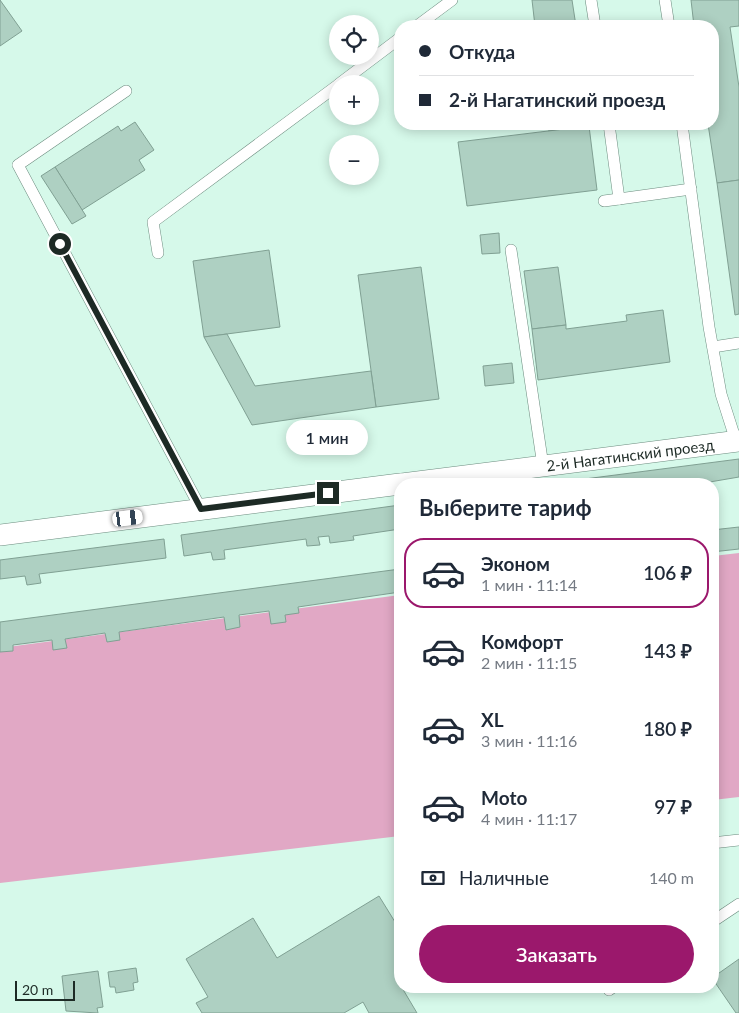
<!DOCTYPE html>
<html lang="ru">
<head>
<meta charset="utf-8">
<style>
	:root { --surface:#fff; --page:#f2f2f3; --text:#1f2937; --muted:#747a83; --line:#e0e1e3; --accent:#9b186c }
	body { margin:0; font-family:Lato,sans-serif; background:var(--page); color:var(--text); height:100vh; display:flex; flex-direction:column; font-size:19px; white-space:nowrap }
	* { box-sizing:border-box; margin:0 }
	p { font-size:16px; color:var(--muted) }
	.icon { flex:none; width:28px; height:28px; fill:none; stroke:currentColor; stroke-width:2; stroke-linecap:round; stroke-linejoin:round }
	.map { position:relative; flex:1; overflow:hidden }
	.panel { position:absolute; left:394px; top:478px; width:325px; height:515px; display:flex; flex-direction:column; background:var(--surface); border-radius:20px; box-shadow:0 2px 12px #0003 }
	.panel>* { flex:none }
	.banner { position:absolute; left:394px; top:20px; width:325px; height:110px; border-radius:20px; box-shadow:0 2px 12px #0003; display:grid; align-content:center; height:110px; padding:0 25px; background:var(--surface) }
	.fabs { position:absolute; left:329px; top:15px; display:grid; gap:10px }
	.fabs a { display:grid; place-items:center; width:50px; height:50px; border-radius:50%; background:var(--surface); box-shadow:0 2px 12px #0003; font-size:25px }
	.scale { position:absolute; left:15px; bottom:12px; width:60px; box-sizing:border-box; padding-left:5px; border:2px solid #1d2a25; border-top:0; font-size:14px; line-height:18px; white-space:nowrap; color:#1d2a25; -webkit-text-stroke:4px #d6f9ea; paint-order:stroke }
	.end { position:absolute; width:22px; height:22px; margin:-11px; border:6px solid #1d2a25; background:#fff; box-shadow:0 0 0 2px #fff }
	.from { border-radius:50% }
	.bubble { position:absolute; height:35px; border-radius:18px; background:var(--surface); box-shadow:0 2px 12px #0003; font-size:16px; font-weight:600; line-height:35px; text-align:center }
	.car { position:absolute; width:15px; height:30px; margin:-15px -8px; border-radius:6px; box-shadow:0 0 4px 1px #0007; background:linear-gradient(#fff 24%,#345 0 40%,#fff 0 76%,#345 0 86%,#fff 0) }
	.banner b { display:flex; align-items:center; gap:18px; height:48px; font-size:19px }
	.banner b+b { border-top:1px solid var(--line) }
	.banner i { width:12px; height:12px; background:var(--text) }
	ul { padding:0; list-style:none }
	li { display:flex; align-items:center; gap:15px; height:70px; margin:0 10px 8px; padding:0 15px; border:2px solid transparent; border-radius:20px }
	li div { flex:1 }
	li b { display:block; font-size:19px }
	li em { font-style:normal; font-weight:600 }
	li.selected { border-color:var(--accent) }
	li>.icon { width:45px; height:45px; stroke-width:1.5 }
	h2 { padding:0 25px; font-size:22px; line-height:60px }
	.pay { display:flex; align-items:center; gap:12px; height:55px; padding:0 25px; font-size:19px }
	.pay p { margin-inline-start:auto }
	.primary-button { display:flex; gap:10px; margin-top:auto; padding:10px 25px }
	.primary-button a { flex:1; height:58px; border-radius:30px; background:var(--accent); color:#fff; font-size:20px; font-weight:600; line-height:58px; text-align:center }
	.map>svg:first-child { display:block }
</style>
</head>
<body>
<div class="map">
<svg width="739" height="1013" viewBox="0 0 739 1013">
	<rect width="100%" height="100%" fill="#d6f9ea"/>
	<g fill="#e1a8c5">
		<polygon points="739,553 739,797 713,800 713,556"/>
		<polygon points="400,595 400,836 0,883 0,648"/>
	</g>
	<g fill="#aed0c2" stroke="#80a093">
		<polygon points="0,0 22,31 0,46"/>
		<polygon points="532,0 572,0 576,26 535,26"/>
		<polygon points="691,0 739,0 739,26 730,27 739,87 739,180 717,183 708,124 712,124 712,26 694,26"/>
		<polygon points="135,122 154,150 139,160 145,170 82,210 55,167 118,126 121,131"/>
		<polygon points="548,124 588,124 589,126 549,131"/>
		<polygon points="589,126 597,190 467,206 458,142"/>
		<polygon points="55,167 86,216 72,224 41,176"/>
		<polygon points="739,180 739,314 735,315 717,183"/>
		<polygon points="499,233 500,253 482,254 480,235"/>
		<polygon points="269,250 280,327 204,337 193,261"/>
		<polygon points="421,267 439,399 376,407 358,275"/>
		<polygon points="558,267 566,325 532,329 524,271"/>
		<polygon points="663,310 670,362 538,380 532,329 566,325 566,329 627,321 626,315"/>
		<polygon points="227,334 255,386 371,371 376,407 252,425 204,337"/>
		<polygon points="512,363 514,383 485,386 483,366"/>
		<polygon points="739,459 739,477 698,484 546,484"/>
		<polygon points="400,505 400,529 353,536 354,540 330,543 329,536 318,537 320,545 307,546 306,539 224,550 225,559 213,560 211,552 184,556 181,535"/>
		<polygon points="739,527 739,549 712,552 712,530"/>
		<polygon points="164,539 166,558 39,574 41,583 27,585 25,576 0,579 0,560"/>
		<polygon points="400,569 400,592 298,607 299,613 285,615 286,622 271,624 269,611 239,615 240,627 226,630 224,617 119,632 120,640 107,642 105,633 65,639 67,648 53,650 52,640 13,645 13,651 0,652 0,622"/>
		<polygon points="379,896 400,930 400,980 398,981 417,1013 369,1013 363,1002 344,1013 202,1013 196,1003 208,997 186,959 253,918 277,958"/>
		<polygon points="739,959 739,1013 736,1013 712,978"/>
		<polygon points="136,968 138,982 133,983 134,990 116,993 115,987 110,987 108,972"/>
		<polygon points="98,971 103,1007 97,1008 98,1013 66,1011 62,976"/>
	</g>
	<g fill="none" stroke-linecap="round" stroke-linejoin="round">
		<defs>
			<g id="lane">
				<polyline points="591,0 595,26"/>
				<polyline points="665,0 669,26"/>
				<polyline points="417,26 452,0"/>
				<polyline points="339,84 400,38"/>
				<polyline points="126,91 18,165 201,509"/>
				<polyline points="609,124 619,199 691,189"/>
				<polyline points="682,124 709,327 721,394 736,441"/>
				<polyline points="604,201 619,199"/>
				<polyline points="511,250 543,466"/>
				<polyline points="158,253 153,222 338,85"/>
				<polyline points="713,347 739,343"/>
				<polyline points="712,843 739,840"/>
				<polyline points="712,922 739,904"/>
				<polyline points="607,986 609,990 615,986"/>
			</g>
			<g id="street">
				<path id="s1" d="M402 484 739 441"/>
				<polyline points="0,535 400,484"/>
			</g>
		</defs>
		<use href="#lane" stroke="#6c8c7f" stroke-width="12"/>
		<use href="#street" stroke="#6c8c7f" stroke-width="22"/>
		<use href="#lane" stroke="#fff" stroke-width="11"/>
		<use href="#street" stroke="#fff" stroke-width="21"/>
	</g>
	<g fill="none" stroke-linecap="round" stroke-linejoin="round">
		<polyline stroke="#1d2a25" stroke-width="6" points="60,244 201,509 328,493"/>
	</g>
	<g text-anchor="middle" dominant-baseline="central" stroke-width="4" stroke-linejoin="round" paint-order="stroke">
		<g font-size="15" fill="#1d2a25" stroke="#d6f9ea">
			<text stroke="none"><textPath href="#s1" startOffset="230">2-й Нагатинский проезд</textPath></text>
		</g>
	</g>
</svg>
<div class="fabs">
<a><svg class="icon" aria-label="locate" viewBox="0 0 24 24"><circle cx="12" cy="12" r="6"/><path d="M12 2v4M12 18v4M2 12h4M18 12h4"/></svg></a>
<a>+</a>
<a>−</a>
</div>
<div class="scale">20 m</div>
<i class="end from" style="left:60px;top:244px"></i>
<i class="end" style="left:328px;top:493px"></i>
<div class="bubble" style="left:286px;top:420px;width:82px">1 мин</div>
<i class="car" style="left:128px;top:518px;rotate:83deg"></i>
<div class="banner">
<b><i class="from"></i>Откуда</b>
<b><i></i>2-й Нагатинский проезд</b>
</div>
<section class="panel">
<h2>Выберите тариф</h2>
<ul>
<li class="selected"><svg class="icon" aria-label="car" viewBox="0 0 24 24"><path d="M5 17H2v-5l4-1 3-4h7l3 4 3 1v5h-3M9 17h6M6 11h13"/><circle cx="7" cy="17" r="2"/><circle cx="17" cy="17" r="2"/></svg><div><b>Эконом</b><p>1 мин · 11:14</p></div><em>106 ₽</em></li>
<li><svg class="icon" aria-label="car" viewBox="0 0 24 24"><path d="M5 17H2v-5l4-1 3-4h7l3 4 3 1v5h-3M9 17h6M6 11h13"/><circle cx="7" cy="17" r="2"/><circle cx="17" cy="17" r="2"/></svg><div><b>Комфорт</b><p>2 мин · 11:15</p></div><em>143 ₽</em></li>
<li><svg class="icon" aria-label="car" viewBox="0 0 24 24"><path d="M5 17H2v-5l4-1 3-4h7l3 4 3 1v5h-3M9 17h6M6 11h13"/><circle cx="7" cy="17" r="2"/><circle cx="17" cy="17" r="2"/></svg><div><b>XL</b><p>3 мин · 11:16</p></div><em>180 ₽</em></li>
<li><svg class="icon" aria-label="car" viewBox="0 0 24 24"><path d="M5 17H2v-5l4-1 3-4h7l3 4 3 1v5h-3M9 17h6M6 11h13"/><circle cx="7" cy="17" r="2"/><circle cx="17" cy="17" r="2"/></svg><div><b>Moto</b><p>4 мин · 11:17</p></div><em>97 ₽</em></li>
</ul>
<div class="pay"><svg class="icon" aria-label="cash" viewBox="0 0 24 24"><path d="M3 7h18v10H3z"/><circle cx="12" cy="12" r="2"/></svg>Наличные<p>140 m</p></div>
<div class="primary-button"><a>Заказать</a></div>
</section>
</div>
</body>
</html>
